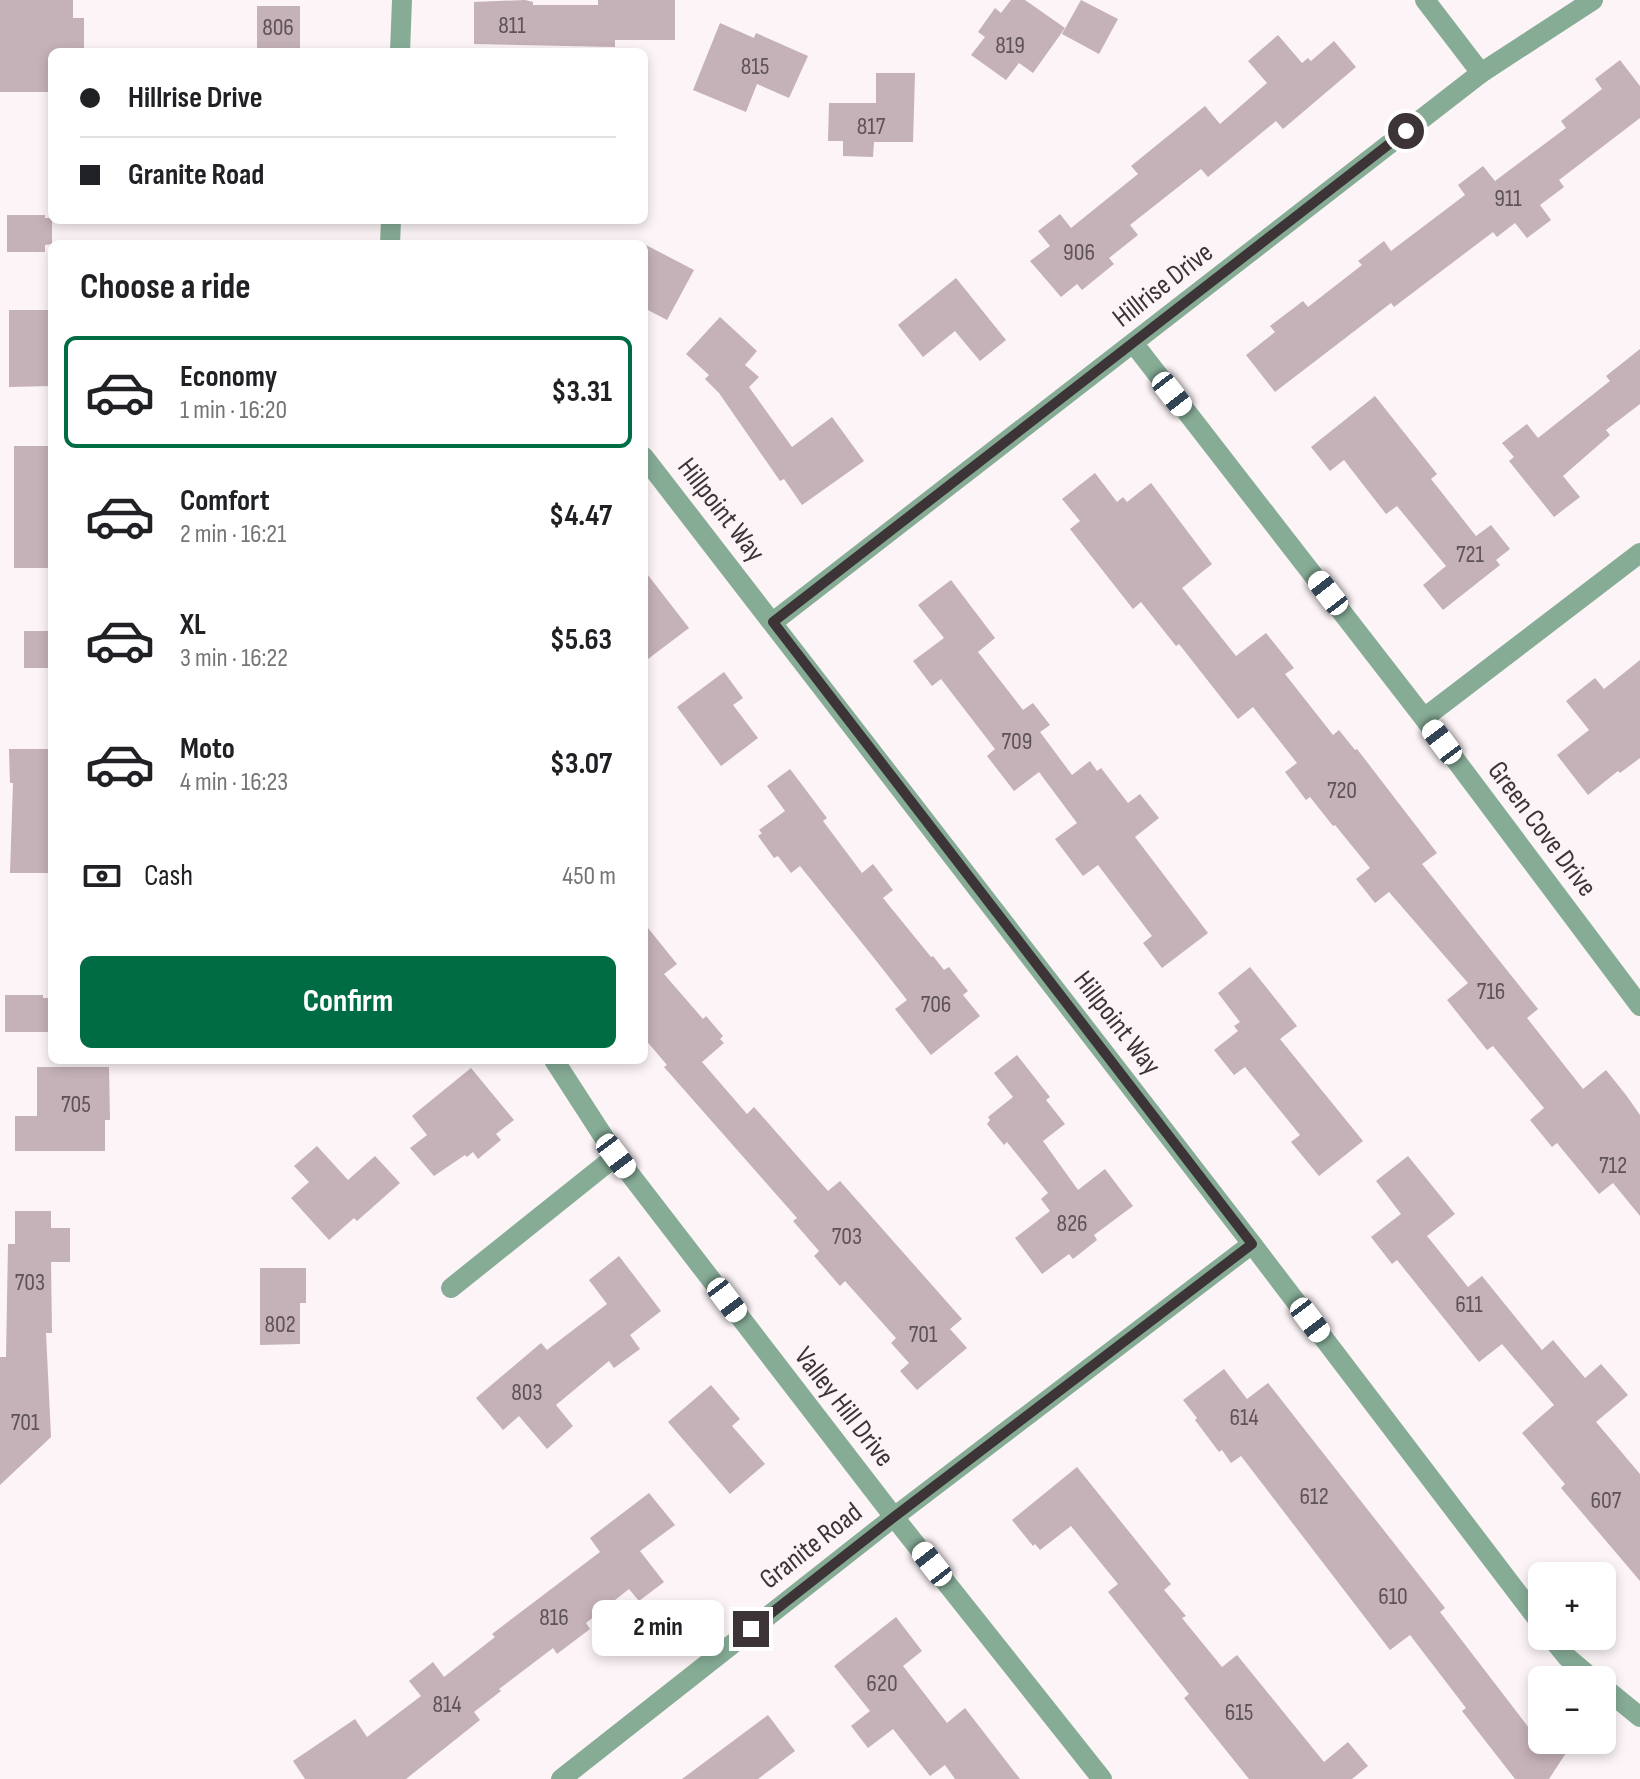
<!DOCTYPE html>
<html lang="en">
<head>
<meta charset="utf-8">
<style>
	:root { --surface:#fff; --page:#f2f2f2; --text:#202124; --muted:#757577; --line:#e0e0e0; --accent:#006c43 }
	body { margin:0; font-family:"Sofia Sans Condensed",sans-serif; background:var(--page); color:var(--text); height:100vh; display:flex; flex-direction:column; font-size:30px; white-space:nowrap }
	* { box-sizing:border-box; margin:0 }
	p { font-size:26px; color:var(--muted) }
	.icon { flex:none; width:44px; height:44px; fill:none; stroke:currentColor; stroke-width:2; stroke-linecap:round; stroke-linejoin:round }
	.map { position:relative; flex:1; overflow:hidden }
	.details { position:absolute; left:48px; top:240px; width:600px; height:824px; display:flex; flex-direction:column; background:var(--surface); border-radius:12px; box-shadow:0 4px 12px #0003 }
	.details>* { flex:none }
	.banner { position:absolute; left:48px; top:48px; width:600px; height:176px; border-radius:12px; box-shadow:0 4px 12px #0003; display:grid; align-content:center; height:176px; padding:0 32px; background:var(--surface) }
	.controls { position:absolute; left:1528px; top:1562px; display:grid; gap:16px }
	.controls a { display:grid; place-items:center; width:88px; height:88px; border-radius:12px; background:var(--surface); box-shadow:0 4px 12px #0003; font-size:40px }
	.end { position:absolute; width:36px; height:36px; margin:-18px; border:10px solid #3c3437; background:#fff; box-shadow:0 0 0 4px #fff }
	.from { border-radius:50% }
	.bubble { position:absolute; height:56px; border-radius:12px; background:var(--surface); box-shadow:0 4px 12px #0003; font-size:26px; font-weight:700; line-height:56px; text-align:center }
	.car { position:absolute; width:24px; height:48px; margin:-24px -12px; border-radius:10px; box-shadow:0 0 6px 2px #0007; background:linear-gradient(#fff 24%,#345 0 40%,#fff 0 76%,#345 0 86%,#fff 0) }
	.banner b { display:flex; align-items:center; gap:28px; height:76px; font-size:30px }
	.banner b+b { border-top:2px solid var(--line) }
	.banner i { width:20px; height:20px; background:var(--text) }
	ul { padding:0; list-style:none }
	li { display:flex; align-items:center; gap:24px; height:112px; margin:0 16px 12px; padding:0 16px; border:4px solid transparent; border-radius:12px }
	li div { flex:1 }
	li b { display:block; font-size:30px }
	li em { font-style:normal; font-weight:700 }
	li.on { border-color:var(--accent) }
	li>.icon { width:72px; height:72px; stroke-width:1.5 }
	h2 { padding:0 32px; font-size:36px; line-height:96px }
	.pay { display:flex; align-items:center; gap:20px; height:88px; padding:0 32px; font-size:30px }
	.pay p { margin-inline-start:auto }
	.action { display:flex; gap:16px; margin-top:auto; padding:16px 32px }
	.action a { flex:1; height:92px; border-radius:12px; background:var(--accent); color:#fff; font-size:32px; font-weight:700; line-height:92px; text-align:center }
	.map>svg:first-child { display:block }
</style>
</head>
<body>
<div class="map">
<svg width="1640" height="1779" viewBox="0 0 1640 1779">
	<rect width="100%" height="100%" fill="#fcf4f7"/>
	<g fill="#c5b1b8">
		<polygon points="0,0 73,0 73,18 84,18 84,52 52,52 52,92 0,92"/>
		<polygon points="525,0 533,2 533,5 598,5 598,0 675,0 675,40 615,40 615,47 474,44 474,2"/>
		<polygon points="1011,0 1025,0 1065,28 1033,73 1019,63 1006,80 971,55 985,37 978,32 995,8 1001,13"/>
		<polygon points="1081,0 1118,19 1099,54 1062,34"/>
		<rect x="257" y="6" width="43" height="46"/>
		<polygon points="720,23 754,38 756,33 808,56 789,98 757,84 746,112 693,90"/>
		<polygon points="1278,35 1302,63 1308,58 1311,61 1334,41 1356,67 1283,129 1276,121 1208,177 1201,169 1130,225 1138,235 1109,258 1114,264 1082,290 1077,284 1061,297 1030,261 1050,246 1038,231 1060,214 1071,228 1138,174 1131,166 1205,106 1220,124 1267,83 1248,61"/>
		<polygon points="1620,60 1640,86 1640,118 1559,180 1564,187 1540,205 1551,220 1527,238 1515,223 1497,237 1493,232 1394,307 1391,303 1275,392 1246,355 1275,332 1270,326 1303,301 1308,307 1362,265 1358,261 1384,241 1391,251 1465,195 1458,185 1483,166 1495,181 1566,128 1561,121 1602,89 1595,79"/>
		<polygon points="876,73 915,73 913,142 874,142 873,157 843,156 843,141 828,141 829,103 876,103"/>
		<polygon points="7,215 45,215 45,218 52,218 52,244 45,245 45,252 7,252"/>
		<polygon points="644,244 694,270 667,320 644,308"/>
		<polygon points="956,278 1006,340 980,361 955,331 923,357 898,325"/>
		<polygon points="9,310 52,310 52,386 9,387"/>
		<polygon points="720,317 757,351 745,365 759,377 749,387 792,447 832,417 864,461 802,505 784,479 780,481 719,393 705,379 709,375 686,354"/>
		<polygon points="1640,349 1640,404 1606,430 1610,435 1563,476 1580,497 1554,517 1509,461 1514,457 1502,443 1527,424 1538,438 1610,381 1606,376"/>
		<polygon points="1375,396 1437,474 1431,479 1476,536 1491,525 1510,549 1496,560 1500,565 1443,610 1423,585 1446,566 1397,506 1386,514 1344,460 1330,471 1311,447"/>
		<rect x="14" y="446" width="38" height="122"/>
		<polygon points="1095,473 1117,502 1123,497 1127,502 1151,483 1212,564 1182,588 1236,656 1266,633 1294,668 1285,674 1333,735 1339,730 1355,750 1357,749 1437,853 1422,864 1538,1009 1527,1018 1583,1089 1606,1070 1626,1095 1640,1115 1640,1216 1613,1183 1599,1194 1557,1143 1552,1147 1530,1120 1544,1108 1493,1046 1487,1050 1447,1000 1468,983 1389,892 1375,903 1356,879 1370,868 1335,825 1333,826 1310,797 1306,800 1285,772 1297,763 1253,707 1238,719 1179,644 1176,646 1141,602 1133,609 1070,529 1080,521 1062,499"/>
		<polygon points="644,570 689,628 644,662"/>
		<polygon points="951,580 995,638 978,652 1023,710 1033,703 1050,725 1040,732 1072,775 1090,761 1097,771 1101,768 1128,803 1140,794 1159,818 1135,837 1208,933 1162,968 1143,943 1152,936 1098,865 1083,876 1055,839 1077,823 1039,772 1014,791 987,756 995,749 941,679 932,686 913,661 944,638 918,605"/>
		<rect x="24" y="631" width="28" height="37"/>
		<polygon points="1640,660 1640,758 1620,773 1618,771 1588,795 1557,755 1589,730 1566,701 1595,678 1604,689"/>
		<polygon points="724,672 743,698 733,705 758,738 721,766 677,707"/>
		<polygon points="9,749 52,749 52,873 10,873 13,783 10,783"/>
		<polygon points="790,769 827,818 823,821 862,873 873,864 893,890 883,898 931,957 933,956 944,970 949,967 968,991 963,995 980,1016 931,1055 895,1009 907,1000 874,958 800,866 791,873 778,856 774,858 758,836 762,833 759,830 785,811 767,786"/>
		<polygon points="644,923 677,964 664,974 703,1019 706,1016 723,1036 720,1039 724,1043 702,1062 747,1114 754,1107 828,1191 840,1181 962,1319 950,1329 967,1348 917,1390 900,1371 909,1363 891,1343 896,1338 845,1281 840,1286 814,1256 819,1251 793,1221 797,1218 664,1067 667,1065 644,1038"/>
		<polygon points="1250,967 1297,1026 1280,1039 1363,1141 1319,1176 1291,1142 1300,1135 1245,1067 1234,1075 1214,1050 1238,1031 1234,1026 1240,1022 1218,993"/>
		<polygon points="5,995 43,995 43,998 52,998 52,1032 5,1032"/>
		<polygon points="1017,1055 1050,1097 1046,1100 1065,1124 1043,1141 1078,1190 1105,1169 1133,1206 1094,1235 1097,1240 1073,1259 1069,1254 1042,1274 1015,1238 1050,1211 1041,1199 1048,1193 1007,1142 1004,1145 987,1124 990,1120 988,1117 1013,1097 994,1073"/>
		<polygon points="37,1067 109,1067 110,1120 105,1120 105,1151 15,1151 15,1116 37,1116"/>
		<polygon points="471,1068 514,1120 496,1134 501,1140 478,1159 473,1152 467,1157 465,1155 434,1176 410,1148 427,1135 412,1116"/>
		<polygon points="317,1146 348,1180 375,1156 400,1183 357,1221 354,1218 329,1240 291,1198 309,1182 294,1166"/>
		<polygon points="1408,1156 1455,1214 1427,1236 1468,1287 1482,1276 1542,1350 1553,1340 1585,1378 1601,1364 1628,1395 1596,1422 1640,1474 1640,1581 1561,1488 1565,1484 1522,1433 1554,1405 1502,1344 1479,1362 1397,1260 1392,1264 1371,1237 1401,1214 1376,1181"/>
		<polygon points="15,1211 51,1211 51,1228 70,1228 70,1262 51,1262 52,1333 46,1333 51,1437 0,1485 0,1357 6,1357 8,1244 15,1244"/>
		<polygon points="619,1256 661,1311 630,1335 640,1349 614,1368 609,1361 556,1405 573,1426 547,1449 519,1416 503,1430 476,1398 541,1343 547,1350 607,1304 589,1280"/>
		<polygon points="260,1268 306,1268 306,1303 300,1303 300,1344 260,1345"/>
		<polygon points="1224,1369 1247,1399 1268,1383 1445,1608 1440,1612 1529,1728 1542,1737 1542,1740 1547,1740 1566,1753 1549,1779 1515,1779 1462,1711 1466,1708 1410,1635 1390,1650 1241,1456 1231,1463 1222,1450 1219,1452 1195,1420 1197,1418 1183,1400"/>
		<polygon points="711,1385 740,1419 732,1426 765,1464 730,1494 668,1422"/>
		<polygon points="1077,1467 1171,1584 1164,1590 1186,1616 1182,1618 1222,1667 1237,1655 1324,1762 1348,1742 1368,1766 1352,1779 1249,1779 1184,1698 1189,1694 1108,1592 1118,1584 1071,1526 1040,1550 1035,1544 1033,1546 1012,1520"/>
		<polygon points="649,1493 675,1525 640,1551 664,1582 639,1601 629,1589 586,1623 590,1629 557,1654 553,1648 499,1689 501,1691 474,1712 480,1720 406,1779 305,1779 293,1761 355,1719 367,1737 421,1696 409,1681 433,1662 444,1677 495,1637 492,1634 600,1552 590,1538"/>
		<polygon points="896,1617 922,1651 903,1666 947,1723 965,1708 1020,1779 955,1779 945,1765 930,1776 893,1729 868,1748 851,1726 870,1711 834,1666"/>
		<polygon points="768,1715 795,1751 758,1779 682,1779"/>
	</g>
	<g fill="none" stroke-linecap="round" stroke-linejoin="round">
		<g stroke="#86ac96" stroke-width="20">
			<polyline points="1425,0 1481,73"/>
			<polyline points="400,52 402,0"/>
			<polyline points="390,244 391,220"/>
			<polyline points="1134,344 1424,718 1640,1006"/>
			<polyline points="644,457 1252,1244 1542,1625"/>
			<polyline points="773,622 1481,73 1593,0"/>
			<polyline points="1424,718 1640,553"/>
			<polyline points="554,1060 616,1156 894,1517 1102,1779"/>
			<polyline points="451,1288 616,1156"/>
			<polyline points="1550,1636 1567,1657 1594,1680"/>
			<polyline points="1602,1686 1640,1717"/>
			<polyline points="561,1779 894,1517 1252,1244"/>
		</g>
	</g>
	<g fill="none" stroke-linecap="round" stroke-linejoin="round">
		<polyline stroke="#3c3437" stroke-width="10" points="751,1629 894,1517 1252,1244 773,622 1406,131"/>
	</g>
	<g text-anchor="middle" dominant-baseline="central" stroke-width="7" stroke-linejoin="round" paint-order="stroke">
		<g font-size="24" fill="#5e5357">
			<text x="512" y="25">811</text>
			<text x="278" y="27">806</text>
			<text x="1010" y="45">819</text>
			<text x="755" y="66">815</text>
			<text x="871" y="126">817</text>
			<text x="1508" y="198">911</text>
			<text x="1079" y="252">906</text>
			<text x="1470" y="554">721</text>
			<text x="1017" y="741">709</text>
			<text x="1342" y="790">720</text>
			<text x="1491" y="991">716</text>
			<text x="936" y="1004">706</text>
			<text x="76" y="1104">705</text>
			<text x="1613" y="1165">712</text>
			<text x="1072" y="1223">826</text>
			<text x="847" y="1236">703</text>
			<text x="30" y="1282">703</text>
			<text x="1469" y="1304">611</text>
			<text x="280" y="1324">802</text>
			<text x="923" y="1334">701</text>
			<text x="527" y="1392">803</text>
			<text x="1244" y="1417">614</text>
			<text x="25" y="1422">701</text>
			<text x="1314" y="1496">612</text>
			<text x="1606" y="1500">607</text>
			<text x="1393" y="1596">610</text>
			<text x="554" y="1617">816</text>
			<text x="882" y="1683">620</text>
			<text x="447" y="1704">814</text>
			<text x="1239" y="1712">615</text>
		</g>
		<g font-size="28" fill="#3c3437" stroke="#fcf4f7">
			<text transform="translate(1163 285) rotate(-38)">Hillrise Drive</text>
			<text transform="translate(721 510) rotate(52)">Hillpoint Way</text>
			<text transform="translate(1542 829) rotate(53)">Green Cove Drive</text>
			<text transform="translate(1117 1023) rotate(52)">Hillpoint Way</text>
			<text transform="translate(844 1407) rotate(52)">Valley Hill Drive</text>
			<text transform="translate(811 1546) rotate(-38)">Granite Road</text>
		</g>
	</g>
</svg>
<div class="controls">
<a>+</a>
<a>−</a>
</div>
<i class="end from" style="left:1406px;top:131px"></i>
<i class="end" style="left:751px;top:1629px"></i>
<div class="bubble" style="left:592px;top:1600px;width:132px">2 min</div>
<i class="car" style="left:1172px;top:394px;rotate:142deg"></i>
<i class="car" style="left:1328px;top:593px;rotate:322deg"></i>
<i class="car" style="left:1442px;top:742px;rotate:323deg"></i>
<i class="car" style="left:616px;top:1156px;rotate:143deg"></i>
<i class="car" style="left:727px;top:1300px;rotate:143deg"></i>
<i class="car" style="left:1310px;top:1320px;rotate:143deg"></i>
<i class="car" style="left:932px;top:1564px;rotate:322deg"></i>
<div class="banner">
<b><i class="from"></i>Hillrise Drive</b>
<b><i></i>Granite Road</b>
</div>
<section class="details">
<h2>Choose a ride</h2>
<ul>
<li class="on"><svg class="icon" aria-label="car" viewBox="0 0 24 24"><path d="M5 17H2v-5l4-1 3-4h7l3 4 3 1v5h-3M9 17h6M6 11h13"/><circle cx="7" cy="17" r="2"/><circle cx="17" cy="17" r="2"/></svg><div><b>Economy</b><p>1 min · 16:20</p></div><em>$3.31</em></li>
<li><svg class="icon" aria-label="car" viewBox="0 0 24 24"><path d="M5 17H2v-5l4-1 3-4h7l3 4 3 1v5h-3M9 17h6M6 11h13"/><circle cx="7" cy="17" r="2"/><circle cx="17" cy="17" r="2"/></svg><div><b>Comfort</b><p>2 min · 16:21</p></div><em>$4.47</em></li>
<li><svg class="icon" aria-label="car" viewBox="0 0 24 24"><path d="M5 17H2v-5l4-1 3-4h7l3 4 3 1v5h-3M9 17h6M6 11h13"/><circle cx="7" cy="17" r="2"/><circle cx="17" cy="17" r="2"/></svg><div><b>XL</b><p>3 min · 16:22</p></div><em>$5.63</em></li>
<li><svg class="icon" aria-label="car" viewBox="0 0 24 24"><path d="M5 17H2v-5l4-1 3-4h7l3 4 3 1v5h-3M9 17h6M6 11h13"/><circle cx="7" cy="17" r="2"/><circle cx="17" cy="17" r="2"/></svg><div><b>Moto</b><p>4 min · 16:23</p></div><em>$3.07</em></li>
</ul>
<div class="pay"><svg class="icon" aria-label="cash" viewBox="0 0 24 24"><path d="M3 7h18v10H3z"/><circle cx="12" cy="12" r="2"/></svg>Cash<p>450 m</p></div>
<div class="action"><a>Confirm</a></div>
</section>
</div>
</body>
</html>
